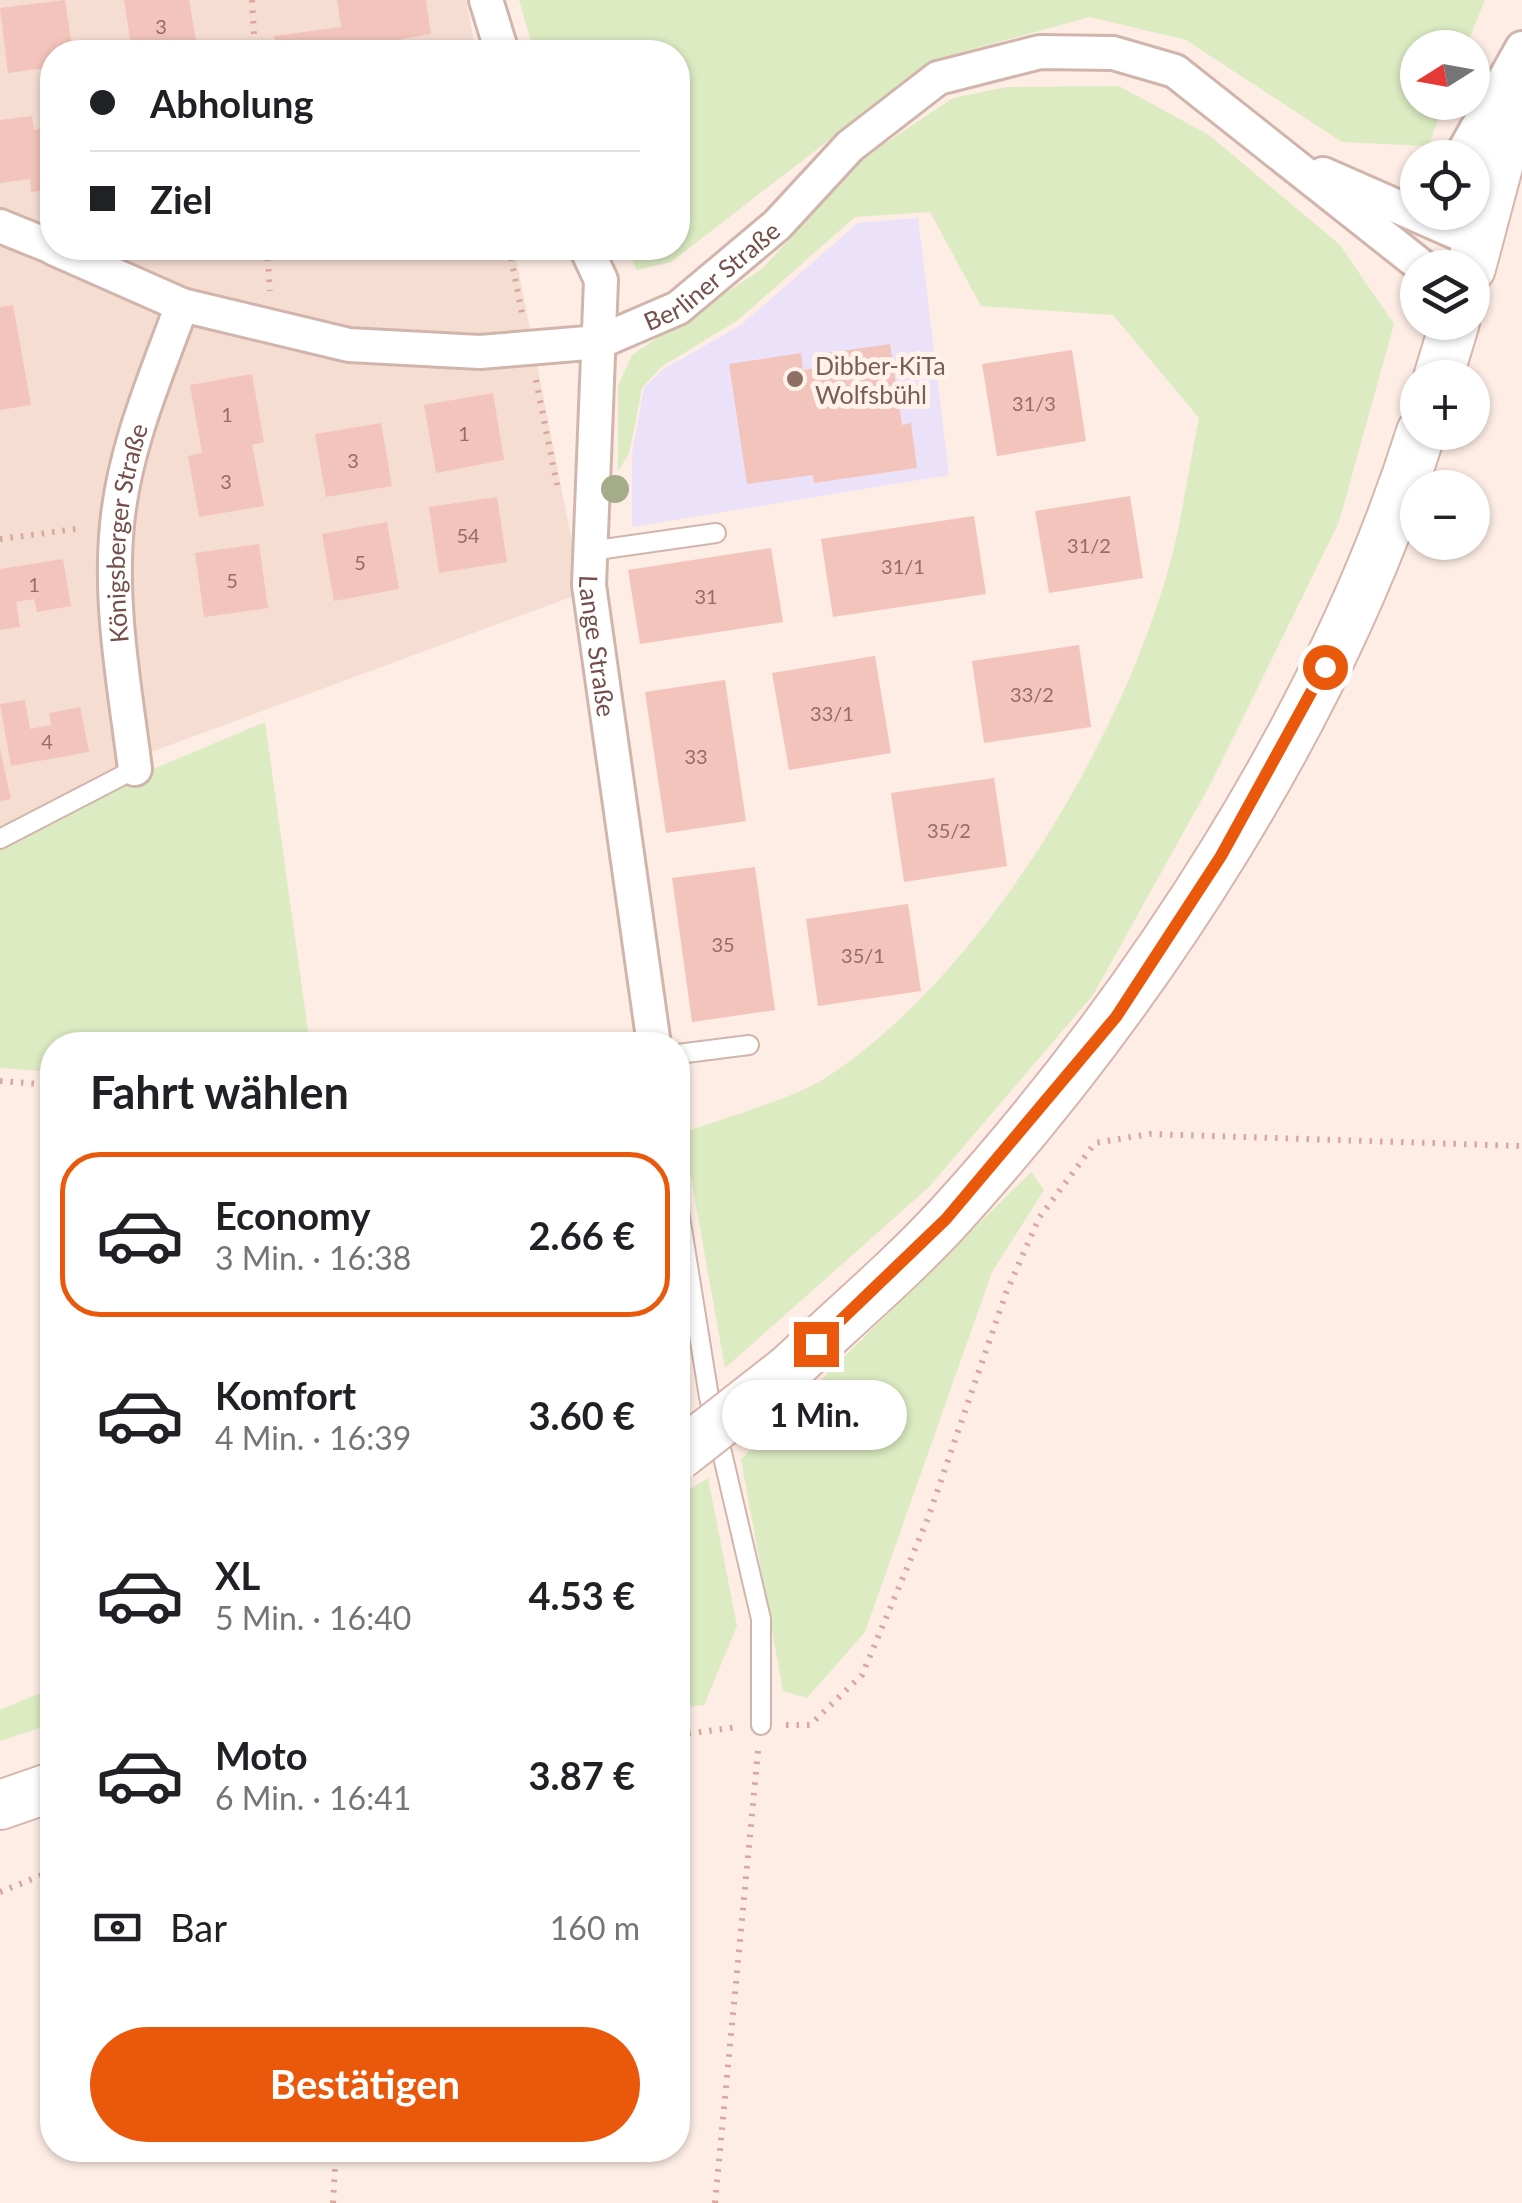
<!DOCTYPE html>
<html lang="de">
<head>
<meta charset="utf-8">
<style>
	:root { --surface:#fff; --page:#f6f6f6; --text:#202124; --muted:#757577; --line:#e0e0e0; --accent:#ea580c }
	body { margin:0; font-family:Lato,sans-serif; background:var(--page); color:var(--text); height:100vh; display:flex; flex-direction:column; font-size:38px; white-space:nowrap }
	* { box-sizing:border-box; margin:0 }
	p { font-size:32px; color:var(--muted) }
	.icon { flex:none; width:55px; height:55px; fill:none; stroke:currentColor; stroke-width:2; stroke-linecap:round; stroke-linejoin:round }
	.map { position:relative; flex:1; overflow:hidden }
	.drawer { position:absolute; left:40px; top:1032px; width:650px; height:1130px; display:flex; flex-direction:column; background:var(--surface); border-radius:40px; box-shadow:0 2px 8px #0004 }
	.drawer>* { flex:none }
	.hud { position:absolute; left:40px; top:40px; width:650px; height:220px; border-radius:40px; box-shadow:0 2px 8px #0004; display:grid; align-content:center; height:220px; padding:0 50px; background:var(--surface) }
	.needle { width:65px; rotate:259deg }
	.buttons { position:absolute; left:1400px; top:30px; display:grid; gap:20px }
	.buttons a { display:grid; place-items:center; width:90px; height:90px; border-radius:50%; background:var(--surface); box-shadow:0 2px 8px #0004; font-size:50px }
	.end { position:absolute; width:45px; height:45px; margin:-22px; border:12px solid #ea580c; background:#fff; box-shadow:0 0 0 5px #fff }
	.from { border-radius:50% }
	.bubble { position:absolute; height:70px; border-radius:35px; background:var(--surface); box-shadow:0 2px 8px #0004; font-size:32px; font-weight:700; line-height:70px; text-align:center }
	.hud b { display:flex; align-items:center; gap:35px; height:95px; font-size:38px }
	.hud b+b { border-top:2px solid var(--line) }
	.hud i { width:25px; height:25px; background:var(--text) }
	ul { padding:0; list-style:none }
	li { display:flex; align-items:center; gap:30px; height:165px; margin:0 20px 15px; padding:0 30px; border:5px solid transparent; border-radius:40px }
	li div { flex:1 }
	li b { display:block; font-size:38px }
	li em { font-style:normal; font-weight:700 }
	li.current { border-color:var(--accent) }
	li>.icon { width:90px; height:90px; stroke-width:1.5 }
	h2 { padding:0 50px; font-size:45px; line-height:120px }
	.pay { display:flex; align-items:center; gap:25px; height:110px; padding:0 50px; font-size:38px }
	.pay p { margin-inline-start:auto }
	.cta { display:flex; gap:20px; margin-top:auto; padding:20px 50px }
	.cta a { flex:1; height:115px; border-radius:60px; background:var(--accent); color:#fff; font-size:40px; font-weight:700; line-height:115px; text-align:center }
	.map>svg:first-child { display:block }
</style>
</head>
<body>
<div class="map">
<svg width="1522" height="2203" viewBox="0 0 1522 2203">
	<rect width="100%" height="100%" fill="#fdede4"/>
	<polygon fill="#f5ddd2" points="0,0 466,0 476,52 52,52 52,248 514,248 582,593 143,755 0,829"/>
	<polygon fill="#ebe1f9" points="918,218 949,475 632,527 632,454 644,388 662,370 741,325 858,223"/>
	<g fill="#dcebc2">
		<polygon points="519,0 1485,0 1466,47 1418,48 1418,102 1445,103 1428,146 1342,142 1186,40 1090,17 933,60 671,262 637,270 626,248 678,248 678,52 534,52"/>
		<path d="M1119 86 1209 135 1340 245 1394 324 1339 522 1211 783 1093 995 929 1187 725 1368 683 1133C723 1118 790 1100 824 1079 980 978 1116 750 1167 574 1182 524 1188 469 1199 418L1113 315 981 306 930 212 855 217 738 320 661 367 642 388 629 454 618 471V386L632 355 763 268 866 156 953 98 1007 87Z"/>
		<polygon points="265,722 310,1045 52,1045 52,1072 0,1068 0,850 151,770"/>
		<polygon points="1031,1172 1044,1190 992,1272 865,1632 807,1698 783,1691 741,1459"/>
		<polygon points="708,1478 737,1626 704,1705 678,1708 678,1496"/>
		<polygon points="52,1688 52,1724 0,1741 0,1710"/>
	</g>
	<g fill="#f3c4bb">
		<polygon points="65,0 73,52 52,52 52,67 8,73 0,8"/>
		<polygon points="124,0 189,0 198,52 132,52"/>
		<polygon points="337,0 426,0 431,34 401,39 403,52 277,52 274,36 341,27"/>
		<polygon points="32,116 34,130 52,127 52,189 31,192 30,179 0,183 0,120"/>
		<polygon points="13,305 31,405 0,410 0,307"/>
		<polygon points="890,344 902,425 911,423 917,468 814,483 813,475 747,484 729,364 801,353 803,370 816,368 814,355"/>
		<polygon points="1072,350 1086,441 997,456 982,364"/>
		<polygon points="252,374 264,442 252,445 264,506 199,517 188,456 202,453 190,385"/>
		<polygon points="493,393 504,460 436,473 424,405"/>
		<polygon points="381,423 392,486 326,497 315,434"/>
		<polygon points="1130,496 1143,578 1049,593 1035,511"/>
		<polygon points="497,497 507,562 439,573 429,507"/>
		<polygon points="974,516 986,594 833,617 821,539"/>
		<polygon points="387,522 399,589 334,601 322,534"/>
		<polygon points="259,544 268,608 204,617 195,553"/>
		<polygon points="771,548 783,622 640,644 628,570"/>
		<polygon points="63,559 71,606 37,612 34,599 16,602 20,627 0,630 0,569"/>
		<polygon points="1079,645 1091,727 984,743 972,661"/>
		<polygon points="875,656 891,753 789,770 772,673"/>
		<polygon points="725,680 746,821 666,833 645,692"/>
		<polygon points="25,700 30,729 51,725 49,713 80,707 89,752 11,766 0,704"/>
		<polygon points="0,749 11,799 0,801"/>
		<polygon points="994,778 1007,866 904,882 891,793"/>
		<polygon points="755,867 775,1010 692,1022 672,878"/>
		<polygon points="908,904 921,991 818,1006 806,919"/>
	</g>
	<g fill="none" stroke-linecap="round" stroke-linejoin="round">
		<defs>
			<g id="lane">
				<polyline points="590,551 716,533"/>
				<polyline points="0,839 135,769"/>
				<polyline points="678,1054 749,1045"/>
				<polyline points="678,1204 709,1397 761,1619 761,1725"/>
			</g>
			<g id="street">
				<polyline points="486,0 502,52"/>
				<polyline points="1460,158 1522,48"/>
				<polyline points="1323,174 1478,242"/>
				<polyline points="0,226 52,247"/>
				<path id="s1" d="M53 248 182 305 349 345 480 352 599 342 678 308 777 225 850 146 938 78 1040 52 1113 53 1175 71 1424 268"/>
				<path id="s2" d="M586 248 601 280 589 585 654 1045"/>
				<path id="s3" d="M135 769C125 689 109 606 117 525 124 448 156 376 182 305"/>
			</g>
			<g id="secondary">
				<polyline points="1471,268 1522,76"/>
				<polyline points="1438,378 1455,322"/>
				<path d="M789 1369C842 1319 899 1271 948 1218 1146 1000 1332 715 1421 432"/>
				<polyline points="0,1805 52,1787"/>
			</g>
		</defs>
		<use href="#lane" stroke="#d1b5ad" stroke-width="22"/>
		<use href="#street" stroke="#d1b5ad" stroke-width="38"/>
		<use href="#secondary" stroke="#d7b5ac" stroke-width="52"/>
		<g stroke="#d8a79e" stroke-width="6" stroke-dasharray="2.5 8" stroke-linecap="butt">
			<polyline points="252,0 255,52"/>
			<polyline points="267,248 270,291"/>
			<polyline points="509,248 523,318"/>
			<polyline points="536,380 557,485"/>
			<polyline points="0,539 83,528"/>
			<polyline points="0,1081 52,1085"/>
			<polyline points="786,1725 810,1725 862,1675 928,1518 1006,1293 1039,1218 1095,1143 1150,1134 1522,1146"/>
			<polyline points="678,1735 738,1727"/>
			<polyline points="0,1892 52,1871"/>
			<polyline points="333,2203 336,2150"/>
			<polyline points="715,2203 758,1751"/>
		</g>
		<use href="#lane" stroke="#fff" stroke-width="18"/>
		<use href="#street" stroke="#fff" stroke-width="32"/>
		<use href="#secondary" stroke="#fff" stroke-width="48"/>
		<defs>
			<polyline id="secondary-bridge" points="678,1456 789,1369"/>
		</defs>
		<use href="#secondary-bridge" stroke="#d7b5ac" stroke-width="52" stroke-linecap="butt"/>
		<use href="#secondary-bridge" stroke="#fff" stroke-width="48"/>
	</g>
	<circle fill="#a4ac89" cx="615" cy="489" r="14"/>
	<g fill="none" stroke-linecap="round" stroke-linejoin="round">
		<polyline stroke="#ea580c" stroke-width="12" points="816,1344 946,1219 1116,1017 1221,856 1325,667"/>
	</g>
	<circle fill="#8d6e63" stroke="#fff2eb" stroke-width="4" cx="795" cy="379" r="10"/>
	<g text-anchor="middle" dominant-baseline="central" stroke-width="10" stroke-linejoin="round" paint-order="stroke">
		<g font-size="20" fill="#956c66">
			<text x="161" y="26">3</text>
			<text x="1034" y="403">31/3</text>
			<text x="227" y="414">1</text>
			<text x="464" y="433">1</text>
			<text x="353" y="460">3</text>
			<text x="226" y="481">3</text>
			<text x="468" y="535">54</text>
			<text x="1089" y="545">31/2</text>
			<text x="360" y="562">5</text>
			<text x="903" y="566">31/1</text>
			<text x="232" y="580">5</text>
			<text x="34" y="584">1</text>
			<text x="706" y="596">31</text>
			<text x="1032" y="694">33/2</text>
			<text x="832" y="713">33/1</text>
			<text x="47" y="741">4</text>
			<text x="696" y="756">33</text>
			<text x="949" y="830">35/2</text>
			<text x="723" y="944">35</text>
			<text x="863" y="955">35/1</text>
		</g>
		<g font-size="25" fill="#764e49" stroke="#fff2eb">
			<text stroke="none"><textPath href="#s1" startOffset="695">Berliner Straße</textPath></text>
			<text stroke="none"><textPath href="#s3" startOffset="238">Königsberger Straße</textPath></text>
			<text stroke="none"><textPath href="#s2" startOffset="402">Lange Straße</textPath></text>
		</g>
		<g font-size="25" fill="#785e54" stroke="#fff2eb" text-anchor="start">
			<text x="815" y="365">Dibber-KiTa<tspan x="815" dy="29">Wolfsbühl</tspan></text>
		</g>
	</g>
</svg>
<div class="buttons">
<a><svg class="needle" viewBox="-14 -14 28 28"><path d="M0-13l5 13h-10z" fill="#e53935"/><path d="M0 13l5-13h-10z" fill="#757577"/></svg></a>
<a><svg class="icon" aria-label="locate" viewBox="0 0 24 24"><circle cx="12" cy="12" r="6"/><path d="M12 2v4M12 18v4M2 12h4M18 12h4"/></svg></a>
<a><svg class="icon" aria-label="layers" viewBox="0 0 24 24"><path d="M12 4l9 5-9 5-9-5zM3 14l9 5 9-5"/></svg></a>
<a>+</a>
<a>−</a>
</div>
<i class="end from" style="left:1325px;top:667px"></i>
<i class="end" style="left:816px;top:1344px"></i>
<div class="bubble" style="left:722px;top:1380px;width:185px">1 Min.</div>
<div class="hud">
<b><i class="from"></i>Abholung</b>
<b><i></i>Ziel</b>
</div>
<section class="drawer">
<h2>Fahrt wählen</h2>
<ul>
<li class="current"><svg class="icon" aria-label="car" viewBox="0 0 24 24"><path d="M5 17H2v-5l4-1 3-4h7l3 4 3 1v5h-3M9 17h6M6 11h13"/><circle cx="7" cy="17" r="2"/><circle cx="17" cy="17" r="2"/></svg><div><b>Economy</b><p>3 Min. · 16:38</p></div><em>2.66 €</em></li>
<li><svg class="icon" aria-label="car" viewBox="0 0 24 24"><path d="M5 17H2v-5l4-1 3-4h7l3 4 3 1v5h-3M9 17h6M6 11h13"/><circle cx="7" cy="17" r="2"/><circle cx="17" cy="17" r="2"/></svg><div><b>Komfort</b><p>4 Min. · 16:39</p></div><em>3.60 €</em></li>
<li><svg class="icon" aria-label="car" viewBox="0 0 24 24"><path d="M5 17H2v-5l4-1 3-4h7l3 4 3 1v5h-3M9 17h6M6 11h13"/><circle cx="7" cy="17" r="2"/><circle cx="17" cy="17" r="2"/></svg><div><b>XL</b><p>5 Min. · 16:40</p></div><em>4.53 €</em></li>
<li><svg class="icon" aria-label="car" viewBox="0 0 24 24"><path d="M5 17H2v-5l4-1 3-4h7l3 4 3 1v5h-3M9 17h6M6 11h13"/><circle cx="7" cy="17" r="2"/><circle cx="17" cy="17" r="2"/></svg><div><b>Moto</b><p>6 Min. · 16:41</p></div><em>3.87 €</em></li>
</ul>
<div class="pay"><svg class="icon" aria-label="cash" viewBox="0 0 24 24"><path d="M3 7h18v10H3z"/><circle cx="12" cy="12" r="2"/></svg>Bar<p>160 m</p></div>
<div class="cta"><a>Bestätigen</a></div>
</section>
</div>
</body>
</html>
